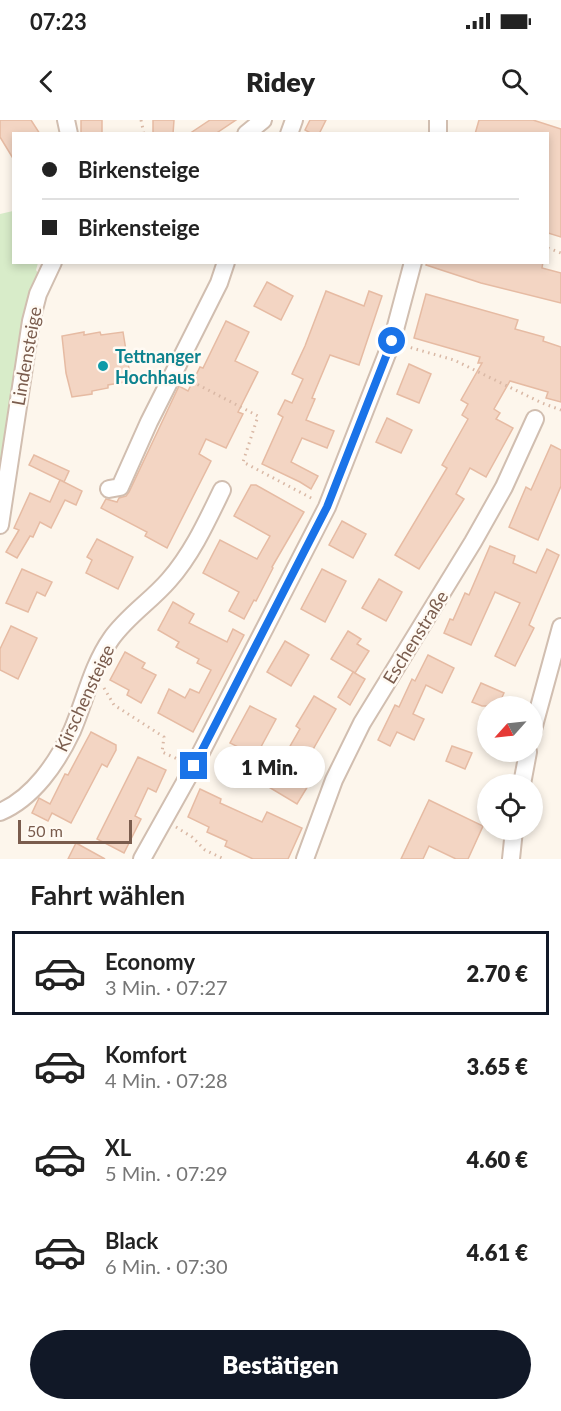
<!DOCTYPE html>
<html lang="de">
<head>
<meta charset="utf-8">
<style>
	:root { --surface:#fff; --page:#f2f2f2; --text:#222; --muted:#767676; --line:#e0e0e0; --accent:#111827 }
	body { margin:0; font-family:Lato,sans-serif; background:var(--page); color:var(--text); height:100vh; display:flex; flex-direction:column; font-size:22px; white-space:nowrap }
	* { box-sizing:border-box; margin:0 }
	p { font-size:20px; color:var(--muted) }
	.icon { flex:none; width:33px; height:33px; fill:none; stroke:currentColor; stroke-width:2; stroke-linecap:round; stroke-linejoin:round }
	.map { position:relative; height:739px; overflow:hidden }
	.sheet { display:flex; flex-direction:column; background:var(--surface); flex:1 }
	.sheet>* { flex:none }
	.guide { position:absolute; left:12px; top:12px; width:537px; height:132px; border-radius:0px; box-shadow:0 3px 9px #0003; display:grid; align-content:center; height:132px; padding:0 30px; background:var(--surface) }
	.needle { width:39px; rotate:243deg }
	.fabs { position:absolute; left:477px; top:576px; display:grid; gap:12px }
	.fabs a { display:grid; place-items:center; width:66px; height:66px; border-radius:50%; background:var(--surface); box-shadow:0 3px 9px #0003; font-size:30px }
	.scale { position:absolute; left:18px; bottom:15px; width:114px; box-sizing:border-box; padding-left:6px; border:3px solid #7a5c4d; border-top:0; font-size:16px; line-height:21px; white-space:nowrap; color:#7a5c4d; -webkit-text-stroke:4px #fffaf3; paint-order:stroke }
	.end { position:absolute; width:27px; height:27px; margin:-14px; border:8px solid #1a73e8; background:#fff; box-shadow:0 0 0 3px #fff }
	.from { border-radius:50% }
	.bubble { position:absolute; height:42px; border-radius:21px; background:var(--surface); box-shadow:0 3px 9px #0003; font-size:20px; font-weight:800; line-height:42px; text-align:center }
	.guide b { display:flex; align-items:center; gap:21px; height:57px; font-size:22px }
	.guide b+b { border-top:2px solid var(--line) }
	.guide i { width:15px; height:15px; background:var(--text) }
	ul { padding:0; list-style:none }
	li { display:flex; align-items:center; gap:18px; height:84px; margin:0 12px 9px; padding:0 18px; border:3px solid transparent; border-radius:0px }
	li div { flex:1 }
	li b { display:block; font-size:22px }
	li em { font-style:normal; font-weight:800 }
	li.selected { border-color:var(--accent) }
	li>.icon { width:54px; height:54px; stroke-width:1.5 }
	h2 { padding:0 30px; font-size:27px; line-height:72px }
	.cta { display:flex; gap:12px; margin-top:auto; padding:12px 30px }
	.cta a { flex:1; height:69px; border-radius:36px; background:var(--accent); color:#fff; font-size:24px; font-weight:800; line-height:69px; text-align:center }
	.status { display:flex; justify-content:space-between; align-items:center; height:42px; padding:0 30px; background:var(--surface); direction:ltr }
	.status svg { height:16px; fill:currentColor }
	header { display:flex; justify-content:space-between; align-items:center; height:78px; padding:0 30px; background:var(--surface); font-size:27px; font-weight:800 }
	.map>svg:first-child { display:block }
</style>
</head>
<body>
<div class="status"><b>07:23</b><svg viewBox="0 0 49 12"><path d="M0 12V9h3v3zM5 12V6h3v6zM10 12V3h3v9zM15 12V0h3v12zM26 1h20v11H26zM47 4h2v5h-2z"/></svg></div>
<header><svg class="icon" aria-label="back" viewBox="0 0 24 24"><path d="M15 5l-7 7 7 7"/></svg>Ridey<svg class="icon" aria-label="search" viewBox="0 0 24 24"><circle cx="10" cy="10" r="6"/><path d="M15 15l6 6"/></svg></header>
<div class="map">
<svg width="561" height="739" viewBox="0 0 561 739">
	<rect width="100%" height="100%" fill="#fdf6ec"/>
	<polygon fill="#d8ecc9" points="13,91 14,142 38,143 36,150 39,155 0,358 0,94"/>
	<g fill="#f3d5c3" stroke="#e6bba3" stroke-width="1.5">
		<polygon points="0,0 31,0 40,14 14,14 14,40 0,17"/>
		<rect x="81" y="0" width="21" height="14"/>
		<polygon points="153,0 174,0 173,14 153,14"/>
		<polygon points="210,0 236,0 215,14 189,14"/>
		<polygon points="310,0 326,0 319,14 312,14 305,10"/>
		<polygon points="479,0 533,0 561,9 561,117 548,113 548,14 475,14"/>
		<polygon points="427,142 543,142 542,148 561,153 561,183 481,163 426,145"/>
		<polygon points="267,162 293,176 281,200 254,186"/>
		<polygon points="326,171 364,186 369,171 382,176 359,245 330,235 312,278 315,279 306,300 334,311 327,328 302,318 291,342 318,356 311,369 300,362 262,344 283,297 278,294 285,280 292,283 303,259 292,254 305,226"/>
		<polygon points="426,174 518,200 515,209 544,217 543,221 561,227 561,282 546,278 548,272 510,261 494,289 500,293 496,299 513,308 486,357 470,348 456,374 464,379 419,449 395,435 447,348 442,345 468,299 462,295 468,284 461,280 482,243 478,243 480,237 414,218"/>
		<polygon points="226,201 249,212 235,241 258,252 238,292 243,294 226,328 206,319 199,334 211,341 167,428 145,416 147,412 101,388 106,379 117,382 119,378 126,376 129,372 179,266 188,271 200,247 203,248"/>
		<polygon points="84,212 84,215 100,212 101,215 123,212 131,261 108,265 108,268 92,271 92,274 72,277 66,253 62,216"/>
		<polygon points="409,244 431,254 419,283 397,274"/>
		<polygon points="387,298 412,310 401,333 376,322"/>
		<polygon points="551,325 561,330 561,366 538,420 509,407 526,367 531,370"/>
		<polygon points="34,335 69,351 64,362 29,345"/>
		<polygon points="60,360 82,371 76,385 65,380 51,408 40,402 33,417 30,416 17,438 6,432 19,410 14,408 30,373 50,382"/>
		<polygon points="251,365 256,365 304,392 272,447 273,448 256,481 254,480 244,499 229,491 239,472 203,453 220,420 257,439 270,416 234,396"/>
		<polygon points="342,401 366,414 353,438 329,425"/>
		<polygon points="97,419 133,437 118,469 86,453 92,440 87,437"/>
		<polygon points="490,426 515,436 513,443 536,453 547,429 559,435 529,505 534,508 515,546 495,536 520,483 495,472 471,525 444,513 450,499 453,500 465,473 469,475"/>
		<polygon points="22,449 52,462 45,476 37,472 28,492 6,483"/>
		<polygon points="322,449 346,461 325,502 301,489"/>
		<polygon points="379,459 402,472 386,501 362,488"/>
		<polygon points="173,482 194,494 189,503 227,522 233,509 244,515 193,612 158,593 169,569 185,578 190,569 199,573 211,550 197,543 199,539 176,527 179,522 158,510"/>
		<polygon points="11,506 37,518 18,559 0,550 0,529"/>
		<polygon points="348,511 361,519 357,524 369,531 355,553 331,539"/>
		<polygon points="285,521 309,535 291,566 267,552"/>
		<polygon points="125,532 145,543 142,548 156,555 141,583 127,575 129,570 110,560"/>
		<polygon points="428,535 454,548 442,573 426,565 413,594 424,599 414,620 397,612 390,626 378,620 395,585 399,587 412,559 415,561"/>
		<polygon points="353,552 365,559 350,585 338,577"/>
		<polygon points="481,563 504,573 498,586 482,586 472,582"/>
		<polygon points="314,576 336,589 299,654 311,661 297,684 267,666 300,609 296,606"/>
		<polygon points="250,586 276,599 256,636 230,623"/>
		<polygon points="91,612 116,625 116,630 107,647 102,644 71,703 52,693 48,701 32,693 39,678 50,684 65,654 68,655"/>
		<polygon points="452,626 472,633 465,649 446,641"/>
		<polygon points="138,637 166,650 156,672 148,668 135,696 141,699 124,733 97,719"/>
		<polygon points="200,669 221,679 220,683 262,702 267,692 302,708 288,739 253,739 225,726 227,721 207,712 209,707 188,697"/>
		<polygon points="429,680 483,706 468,739 456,739 429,726 423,739 401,739"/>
		<polygon points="76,723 105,739 68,739"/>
	</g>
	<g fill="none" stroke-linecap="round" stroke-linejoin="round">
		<defs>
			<g id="minor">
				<polyline points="66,0 69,14"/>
				<polyline points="438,0 438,14"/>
				<polyline points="246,14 263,0"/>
				<polyline points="289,14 294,0"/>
				<polyline points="109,369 120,367 149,302 219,163 226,142"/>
				<polyline points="0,405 31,201 38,174 53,142"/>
				<polyline points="532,613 561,507"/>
				<polyline points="522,664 528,632"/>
				<path d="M0 692C33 678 57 643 72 611 85 581 92 546 111 519 127 496 151 481 169 460 192 434 207 401 222 370"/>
				<polyline points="142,739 194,646 327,387 392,221 413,142"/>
				<polyline points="305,739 334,660 362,603 473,422 504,367 535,299"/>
				<polyline points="511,739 514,710"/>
			</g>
		</defs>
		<use href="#minor" stroke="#d1beb0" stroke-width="20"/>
		<g stroke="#d9b8a5" stroke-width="3" stroke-dasharray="1.5 4.5" stroke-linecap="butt">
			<polyline points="141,0 144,14"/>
			<polyline points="548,128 561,133"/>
			<polyline points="405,226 454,240 542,283 561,290"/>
			<polyline points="187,259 258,296 243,342 315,380"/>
			<polyline points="104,568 114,585 164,617 162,632 182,641"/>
			<polyline points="176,707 192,717 205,730 224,739"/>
		</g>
		<use href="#minor" stroke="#fff" stroke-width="16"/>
	</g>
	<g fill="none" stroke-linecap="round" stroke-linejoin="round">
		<polyline stroke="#1a73e8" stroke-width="8" points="194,646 327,387 392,221"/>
	</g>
	<circle fill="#0f9aa8" stroke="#fffaf3" stroke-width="2" cx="103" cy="246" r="6"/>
	<g text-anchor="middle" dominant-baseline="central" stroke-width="5" stroke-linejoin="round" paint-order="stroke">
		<g font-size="18" fill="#7a5c4d" stroke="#fffaf3">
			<text transform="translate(26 236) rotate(-80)">Lindensteige</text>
			<text transform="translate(415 517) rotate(-58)">Eschenstraße</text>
			<text transform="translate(84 578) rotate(-65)">Kirschensteige</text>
		</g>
		<g font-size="18" font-weight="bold" fill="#0d838f" stroke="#fffaf3" text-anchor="start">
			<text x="115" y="236">Tettnanger<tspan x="115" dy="21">Hochhaus</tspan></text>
		</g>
	</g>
</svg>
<div class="fabs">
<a><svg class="needle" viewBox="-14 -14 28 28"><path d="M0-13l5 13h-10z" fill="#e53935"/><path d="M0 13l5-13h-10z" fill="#767676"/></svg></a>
<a><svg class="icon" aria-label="locate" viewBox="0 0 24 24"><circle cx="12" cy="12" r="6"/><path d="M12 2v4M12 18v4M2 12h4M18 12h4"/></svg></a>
</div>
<div class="scale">50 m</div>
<i class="end from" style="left:392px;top:221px"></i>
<i class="end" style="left:194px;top:646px"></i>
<div class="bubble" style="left:214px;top:626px;width:111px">1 Min.</div>
<div class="guide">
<b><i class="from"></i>Birkensteige</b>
<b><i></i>Birkensteige</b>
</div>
</div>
<section class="sheet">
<h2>Fahrt wählen</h2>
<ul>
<li class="selected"><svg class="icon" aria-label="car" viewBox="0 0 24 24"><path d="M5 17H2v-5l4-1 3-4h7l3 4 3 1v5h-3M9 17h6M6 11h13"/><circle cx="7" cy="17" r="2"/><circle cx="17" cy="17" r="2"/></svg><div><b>Economy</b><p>3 Min. · 07:27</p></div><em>2.70 €</em></li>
<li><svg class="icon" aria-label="car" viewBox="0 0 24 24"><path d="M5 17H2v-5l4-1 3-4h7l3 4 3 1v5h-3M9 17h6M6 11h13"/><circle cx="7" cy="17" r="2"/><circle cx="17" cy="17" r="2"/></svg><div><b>Komfort</b><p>4 Min. · 07:28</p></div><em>3.65 €</em></li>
<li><svg class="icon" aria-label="car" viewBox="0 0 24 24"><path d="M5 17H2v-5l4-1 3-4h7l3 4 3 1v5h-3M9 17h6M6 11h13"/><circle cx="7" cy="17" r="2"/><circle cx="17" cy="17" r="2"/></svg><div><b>XL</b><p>5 Min. · 07:29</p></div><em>4.60 €</em></li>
<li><svg class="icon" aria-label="car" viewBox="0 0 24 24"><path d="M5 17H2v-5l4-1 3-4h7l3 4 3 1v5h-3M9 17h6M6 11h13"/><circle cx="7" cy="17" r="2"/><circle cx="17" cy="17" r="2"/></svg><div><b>Black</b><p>6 Min. · 07:30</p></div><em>4.61 €</em></li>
</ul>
<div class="cta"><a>Bestätigen</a></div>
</section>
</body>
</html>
